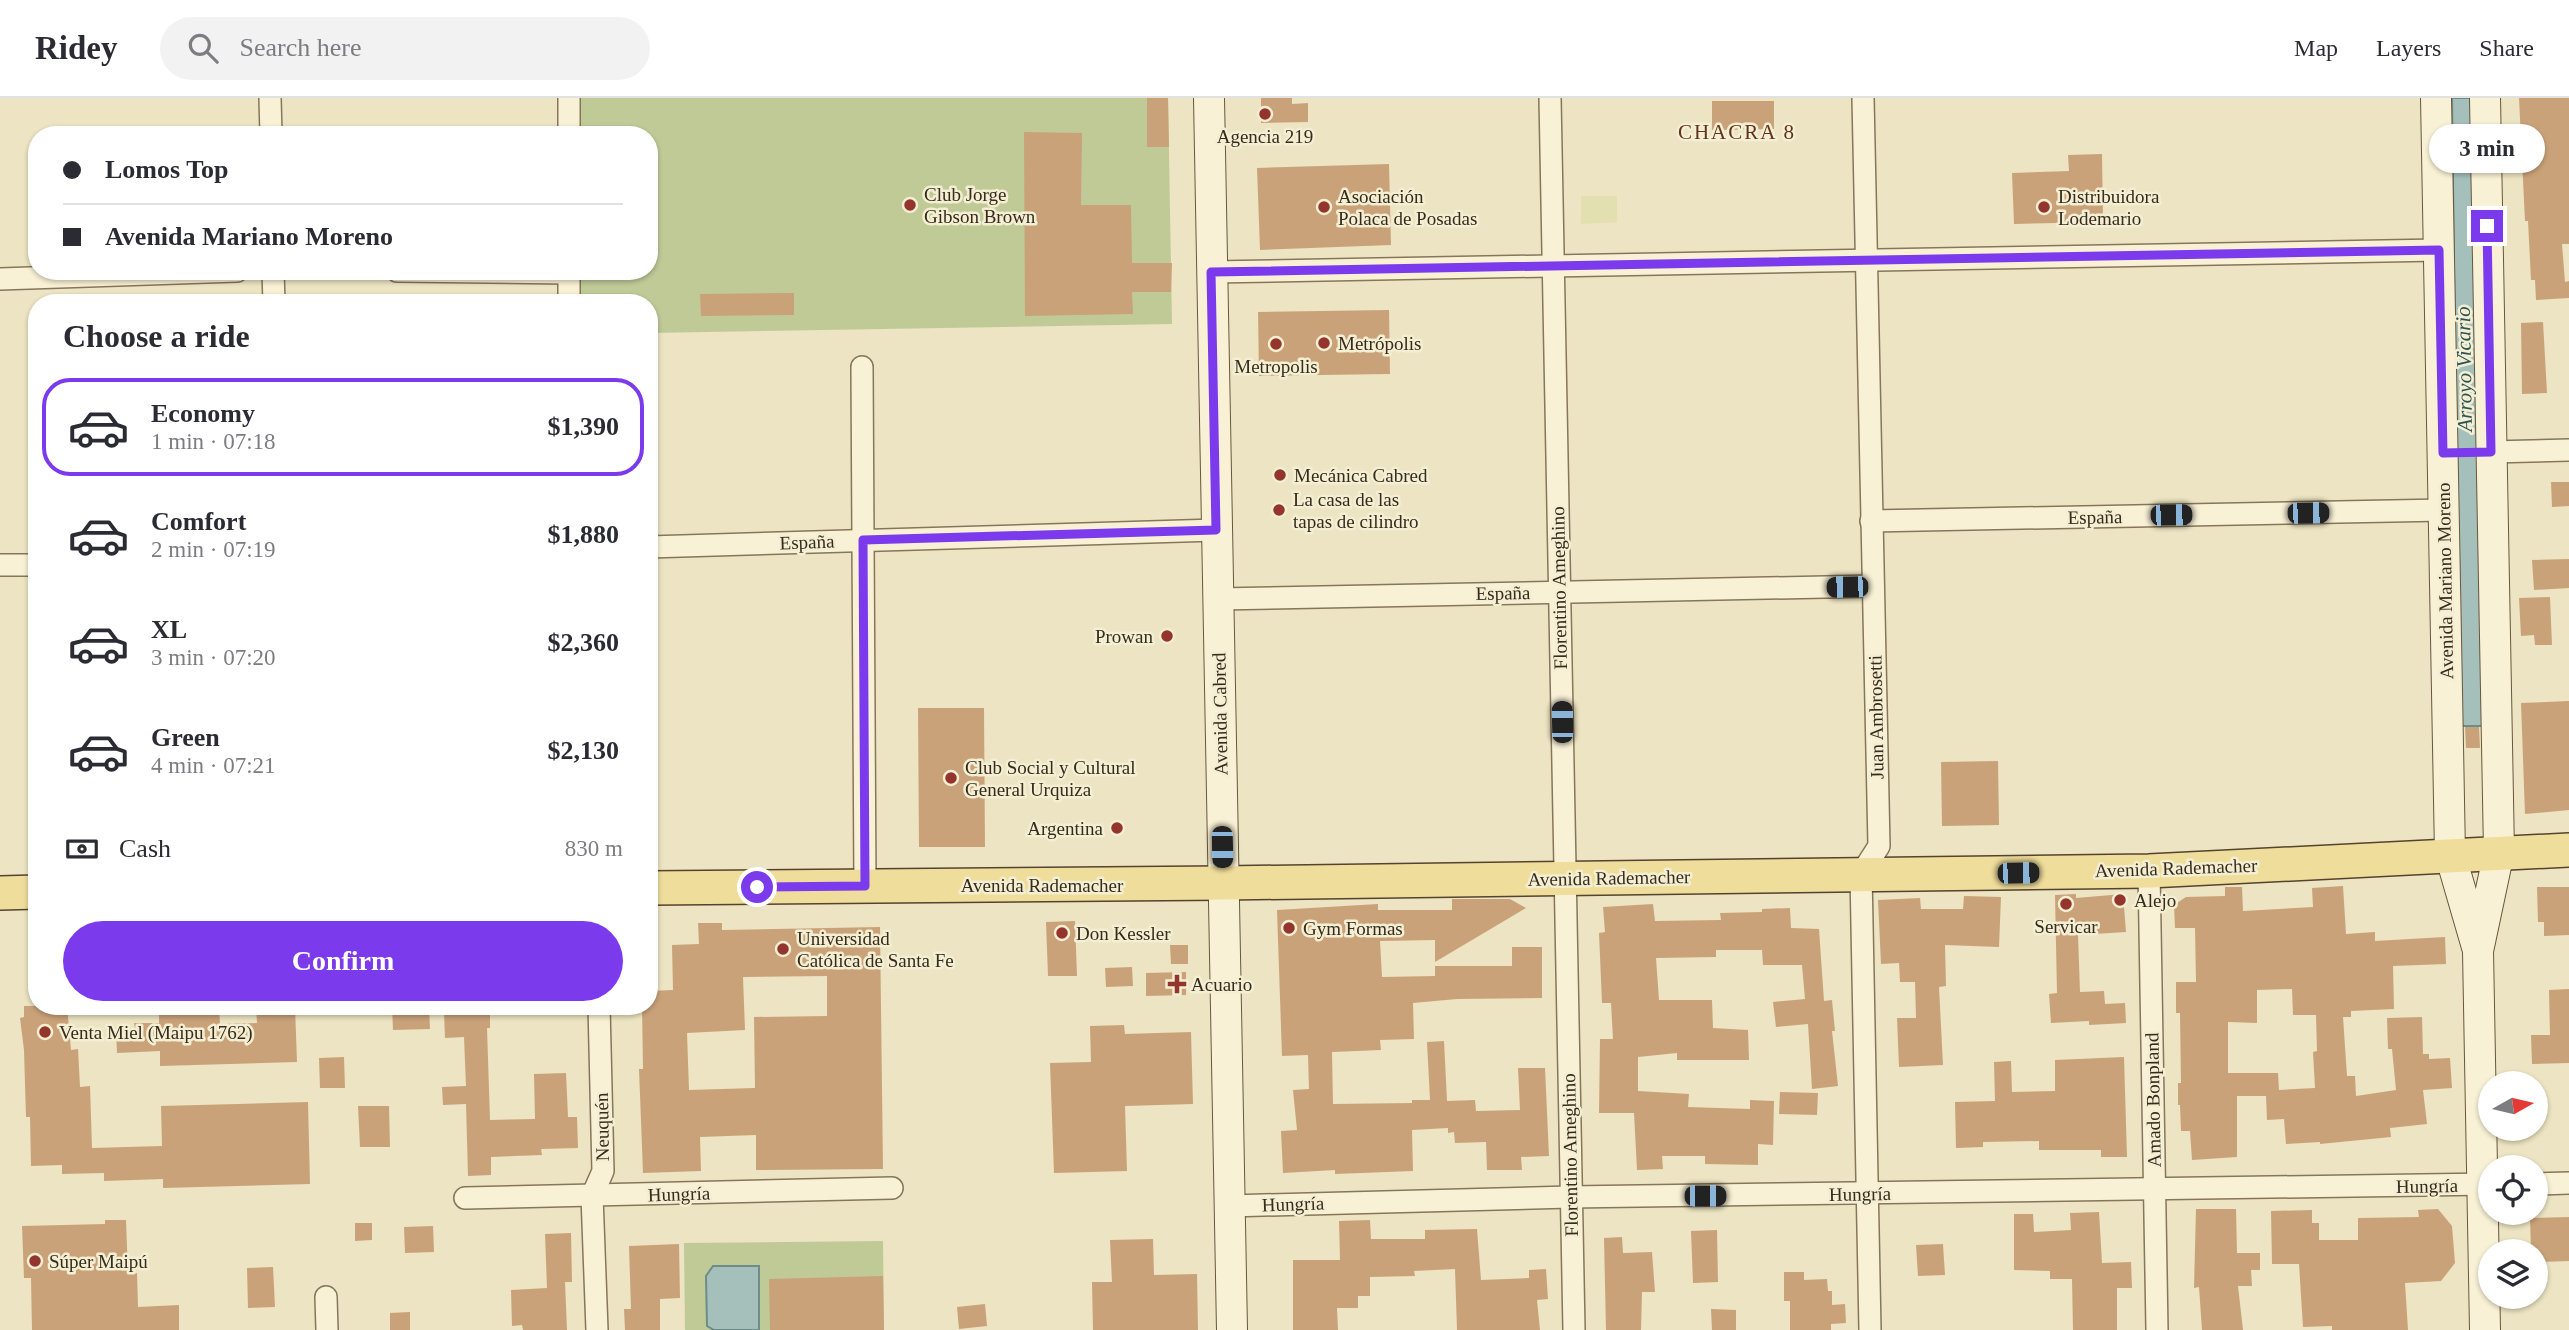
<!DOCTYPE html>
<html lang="en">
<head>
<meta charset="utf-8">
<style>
	:root { --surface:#fff; --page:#f2f2f3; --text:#2b2b33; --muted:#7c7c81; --line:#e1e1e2; --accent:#7c3aed }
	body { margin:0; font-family:"Times New Roman",serif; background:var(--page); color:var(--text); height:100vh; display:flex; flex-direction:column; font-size:26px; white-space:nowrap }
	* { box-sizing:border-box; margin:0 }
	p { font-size:23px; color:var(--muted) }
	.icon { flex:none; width:38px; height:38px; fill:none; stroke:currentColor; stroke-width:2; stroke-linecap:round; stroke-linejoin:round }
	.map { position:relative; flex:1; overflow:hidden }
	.sheet { position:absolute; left:28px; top:196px; width:630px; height:721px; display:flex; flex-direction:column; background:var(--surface); border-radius:28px; box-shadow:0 2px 5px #0004 }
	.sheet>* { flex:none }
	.top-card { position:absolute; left:28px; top:28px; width:630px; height:154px; border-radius:28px; box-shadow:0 2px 5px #0004; display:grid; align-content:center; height:154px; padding:0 35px; background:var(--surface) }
	.needle { width:46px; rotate:82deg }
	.controls { position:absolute; left:2478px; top:973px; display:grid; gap:14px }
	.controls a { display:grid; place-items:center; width:70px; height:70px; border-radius:50%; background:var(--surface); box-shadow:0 2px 5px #0004; font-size:35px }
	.end { position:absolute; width:32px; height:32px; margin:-16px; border:9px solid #7c3aed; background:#fff; box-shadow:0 0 0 4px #fff }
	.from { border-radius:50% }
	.bubble { position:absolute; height:49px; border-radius:24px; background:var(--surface); box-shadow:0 2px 5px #0004; font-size:23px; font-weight:600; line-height:49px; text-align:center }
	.car { position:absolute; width:21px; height:42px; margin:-21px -10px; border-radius:9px; box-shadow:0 0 5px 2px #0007; background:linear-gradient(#222 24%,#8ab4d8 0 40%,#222 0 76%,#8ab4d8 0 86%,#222 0) }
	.top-card b { display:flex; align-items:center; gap:24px; height:66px; font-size:26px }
	.top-card b+b { border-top:2px solid var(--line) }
	.top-card i { width:18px; height:18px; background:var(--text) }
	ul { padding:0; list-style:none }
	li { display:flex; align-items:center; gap:21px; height:98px; margin:0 14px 10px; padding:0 21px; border:4px solid transparent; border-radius:28px }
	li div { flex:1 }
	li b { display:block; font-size:26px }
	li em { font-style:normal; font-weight:600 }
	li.active { border-color:var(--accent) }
	li>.icon { width:63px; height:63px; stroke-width:1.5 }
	h2 { padding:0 35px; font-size:32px; line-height:84px }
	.pay { display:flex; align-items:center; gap:18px; height:77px; padding:0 35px; font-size:26px }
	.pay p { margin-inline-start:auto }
	.action { display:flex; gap:14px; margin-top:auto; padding:14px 35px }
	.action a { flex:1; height:80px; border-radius:42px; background:var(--accent); color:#fff; font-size:28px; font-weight:600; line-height:80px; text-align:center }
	header { display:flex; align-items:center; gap:42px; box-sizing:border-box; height:98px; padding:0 35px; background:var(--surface); border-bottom:2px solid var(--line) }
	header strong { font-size:33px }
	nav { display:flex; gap:38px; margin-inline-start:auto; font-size:24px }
	.search { width:490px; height:63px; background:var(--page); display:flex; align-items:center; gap:18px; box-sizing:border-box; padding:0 24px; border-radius:38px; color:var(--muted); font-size:26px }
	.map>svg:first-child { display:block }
</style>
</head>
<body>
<header>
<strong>Ridey</strong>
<div class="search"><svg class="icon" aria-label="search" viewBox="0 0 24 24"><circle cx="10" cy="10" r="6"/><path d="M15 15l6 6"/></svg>Search here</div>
<nav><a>Map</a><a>Layers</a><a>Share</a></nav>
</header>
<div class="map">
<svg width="2569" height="1232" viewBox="0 0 2569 1232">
	<rect width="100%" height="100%" fill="#ece4c2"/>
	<polygon fill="#e2dfb0" points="1581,98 1617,98 1617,124 1581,126"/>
	<g fill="#bfca97">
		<polygon points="578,0 1168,0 1172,226 649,235 649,205 581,205 581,173 649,173 649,37 578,37"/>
		<polygon points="883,1143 884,1232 685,1232 684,1145"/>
	</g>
	<g fill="#a5bfba" stroke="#6c8d88" stroke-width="2">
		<polygon points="2452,0 2475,0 2480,332 2456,333"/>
		<polygon points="2458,430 2481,430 2483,628 2460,628"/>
		<polygon points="713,1168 759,1168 759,1232 714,1232 707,1228 706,1178"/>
	</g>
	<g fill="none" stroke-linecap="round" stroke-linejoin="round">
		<polyline stroke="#a5bfba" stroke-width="40" points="2464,276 2467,483"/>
	</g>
	<g fill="#caa279" fill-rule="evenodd">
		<polygon points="1147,0 1168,0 1169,49 1147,49"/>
		<polygon points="1261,0 1292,0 1292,6 1308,5 1308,24 1261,25"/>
		<polygon points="2519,0 2569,0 2569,146 2562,146 2565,184 2569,183 2569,200 2536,202 2535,182 2531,182 2528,123 2525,123"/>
		<polygon points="1712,3 1774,3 1774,31 1712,32"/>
		<polygon points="1024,34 1082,35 1081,107 1131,107 1132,165 1172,165 1171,194 1132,194 1133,216 1025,218"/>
		<polygon points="2102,56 2103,124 2014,126 2012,75 2069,73 2068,57"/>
		<polygon points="1389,66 1391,147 1260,152 1257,70"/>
		<polygon points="794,195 794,217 701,218 700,196"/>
		<polygon points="1389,212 1390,276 1259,278 1258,214"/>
		<polygon points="2543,224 2547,295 2522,296 2521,225"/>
		<polygon points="2551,384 2569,384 2569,408 2552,409"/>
		<polygon points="2569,461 2569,490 2534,492 2532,462"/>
		<polygon points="2550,499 2552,547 2535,547 2534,537 2521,538 2519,500"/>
		<polygon points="2569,603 2569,712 2525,716 2521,605"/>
		<polygon points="918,610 984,610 985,749 919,749"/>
		<polygon points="2465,629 2479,629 2480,650 2466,650"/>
		<polygon points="1998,663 1999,727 1942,728 1941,664"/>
		<path d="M2343 788 2346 836 2375 834V843L2445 839 2446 866 2393 868 2394 911 2351 913V919H2343L2347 978H2355L2356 998 2396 992 2392 951H2388L2387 920 2422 919 2423 956H2429V961L2450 960 2452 990 2423 992 2427 1026 2390 1030 2391 1039 2320 1046V1044L2286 1046 2284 1021 2267 1022 2266 998H2237V1059L2192 1062 2190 1033H2181L2180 1007H2178V985H2181L2180 915H2176V884H2196L2195 830H2175L2174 807 2186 799 2225 798V789H2242L2243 813 2313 809 2312 790ZM2292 891 2293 917H2316L2317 953 2313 954 2315 990 2279 992 2278 975H2228V924L2257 925V892Z"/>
		<polygon points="2537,789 2569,789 2569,837 2544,838 2544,824 2538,824"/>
		<polygon points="2076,796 2076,800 2123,796 2126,834 2078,837 2080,894 2104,893 2105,906 2125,905 2126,925 2089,927 2089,923 2051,925 2049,896 2057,895 2055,797"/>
		<polygon points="1964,798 2001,799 1999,849 1945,847 1946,888 1939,889 1943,967 1899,969 1897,920 1916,920 1915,884 1900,884 1899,865 1881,866 1878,802 1920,800 1921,811 1963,811"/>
		<polygon points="1452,801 1510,801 1526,810 1435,864 1435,842 1380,843 1382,879 1435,878 1435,868 1512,868 1512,849 1542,849 1542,900 1457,901 1413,905 1414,941 1380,942 1381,952 1332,954 1333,1006 1412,1005 1412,1002 1430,1002 1427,944 1444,943 1447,1003 1475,1002 1476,1013 1520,1012 1518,970 1545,970 1549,1058 1521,1059 1522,1072 1487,1072 1486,1044 1455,1045 1454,1034 1448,1035 1448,1030 1412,1032 1413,1073 1335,1076 1335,1072 1283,1075 1281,1033 1297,1032 1293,992 1309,991 1308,957 1282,958 1277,812 1378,806 1378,812 1452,812"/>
		<polygon points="1653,806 1655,823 1721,822 1720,815 1762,814 1762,811 1790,810 1791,830 1819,831 1824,903 1832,902 1835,933 1832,933 1838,988 1812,991 1808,926 1776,929 1773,904 1805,901 1802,867 1763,867 1762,852 1716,852 1716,859 1656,860 1659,902 1712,902 1713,930 1748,932 1749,962 1677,962 1677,955 1638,959 1638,993 1689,996 1688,1009 1750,1011 1750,1002 1774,1003 1773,1047 1758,1046 1758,1067 1705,1066 1705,1058 1662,1058 1663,1071 1637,1072 1634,1015 1599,1015 1600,941 1613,941 1611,905 1602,905 1599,835 1605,834 1603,809"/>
		<polygon points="1075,823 1077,878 1048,878 1046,824"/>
		<path d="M698 825H722V832L880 829 883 1071 756 1072V1037L700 1039 701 1073 643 1075 639 971H643L642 908H649V893L673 892 672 847 699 846ZM827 878V918L754 919 755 990 689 992 687 935 745 932 743 879Z"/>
		<polygon points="1170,847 1188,847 1188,866 1171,866"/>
		<polygon points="1132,869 1133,888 1106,889 1105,870"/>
		<polygon points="1186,874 1186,897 1146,898 1146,875"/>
		<polygon points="2569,891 2569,965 2532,966 2531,937 2550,937 2549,892"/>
		<polygon points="24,908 67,908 71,952 78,951 80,989 90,988 92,1050 162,1048 161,1008 308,1004 310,1086 163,1090 163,1081 104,1083 104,1075 62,1076 62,1067 31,1068 30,1019 26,1019 24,952 20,920 24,919"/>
		<polygon points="159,908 219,908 220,926 257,925 256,908 295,908 297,964 160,968 160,953 117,955 116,932 135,931 134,925 159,925"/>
		<polygon points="392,908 429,908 430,931 393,932"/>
		<polygon points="490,913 490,930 487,930 490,1022 535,1021 534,976 566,975 568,1019 577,1019 578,1050 541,1051 542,1057 491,1059 491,1077 468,1078 466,1006 443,1007 442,989 466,988 464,939 445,940 444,914"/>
		<polygon points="1124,927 1125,936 1191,934 1193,1006 1125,1008 1127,1073 1054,1075 1050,965 1091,964 1090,928"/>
		<polygon points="344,959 345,990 320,990 319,960"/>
		<polygon points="2124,959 2127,1059 2101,1059 2101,1052 2039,1052 2039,1043 1983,1044 1983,1049 1956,1050 1955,1004 1995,1003 1994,964 2011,963 2012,994 2055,993 2055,962"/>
		<polygon points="1780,994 1818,995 1817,1017 1779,1016"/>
		<polygon points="358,1008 389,1008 390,1049 360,1049"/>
		<polygon points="2196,1111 2236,1111 2237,1155 2260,1155 2260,1172 2251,1172 2252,1188 2238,1188 2243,1232 2202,1232 2199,1189 2194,1190"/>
		<polygon points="2438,1111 2452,1128 2455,1165 2441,1183 2405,1185 2408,1232 2332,1232 2332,1228 2303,1229 2299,1166 2272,1166 2271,1113 2312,1112 2312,1125 2319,1125 2319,1142 2358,1142 2358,1120 2419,1119 2418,1112"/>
		<polygon points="2099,1114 2102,1165 2131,1164 2132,1190 2117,1190 2117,1232 2073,1232 2072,1181 2050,1181 2050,1173 2014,1172 2014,1116 2033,1116 2034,1134 2071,1132 2070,1115"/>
		<polygon points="2569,1119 2569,1163 2536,1164 2536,1153 2531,1153 2530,1120"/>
		<polygon points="105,1122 126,1122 128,1176 137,1175 138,1209 179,1207 179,1232 32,1232 31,1180 24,1180 22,1128 105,1126"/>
		<polygon points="1370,1122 1371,1141 1425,1141 1425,1132 1477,1131 1481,1182 1529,1180 1529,1172 1546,1171 1548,1201 1537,1202 1540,1232 1457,1232 1455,1171 1414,1173 1415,1178 1370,1179 1370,1198 1358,1198 1358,1210 1337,1210 1338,1232 1293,1232 1293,1162 1340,1162 1339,1123"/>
		<polygon points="355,1125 372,1125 372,1142 355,1143"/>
		<polygon points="433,1128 434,1154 405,1155 404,1129"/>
		<polygon points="1717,1132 1718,1184 1693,1185 1691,1133"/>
		<polygon points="571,1135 572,1184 565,1184 567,1232 523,1232 522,1227 512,1228 511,1192 547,1190 545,1136"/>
		<polygon points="1622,1139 1623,1155 1652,1154 1655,1194 1642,1194 1641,1232 1606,1232 1604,1140"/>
		<polygon points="1153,1141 1154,1177 1197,1176 1198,1232 1093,1232 1092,1184 1112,1184 1110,1142"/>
		<polygon points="679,1146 680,1200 660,1201 660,1232 625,1232 624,1211 631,1211 629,1148"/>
		<polygon points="1943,1146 1945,1177 1918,1178 1916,1147"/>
		<polygon points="273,1169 275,1209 248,1210 247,1170"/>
		<polygon points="1784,1174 1804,1174 1804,1182 1827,1181 1828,1193 1832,1193 1832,1207 1845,1206 1846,1225 1831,1226 1831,1232 1790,1232 1790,1203 1784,1203"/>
		<polygon points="883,1178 884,1232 770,1232 769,1181"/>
		<polygon points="985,1206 987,1228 959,1231 957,1209"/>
		<polygon points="1711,1211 1736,1212 1736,1232 1712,1232"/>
		<polygon points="410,1214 410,1232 390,1232 390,1215"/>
	</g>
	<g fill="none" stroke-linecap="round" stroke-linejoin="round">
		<defs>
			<g id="minor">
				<polyline points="270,0 271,37"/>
				<polyline points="569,0 569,37"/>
				<polyline points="1550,0 1574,1232"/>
				<polyline points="1863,0 1879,748 1861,776 1870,1232"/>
				<polyline points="273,173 274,205"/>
				<polyline points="397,173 569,175"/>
				<polyline points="569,173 569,205"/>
				<polyline points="1211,174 2439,152"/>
				<polyline points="0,181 237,173"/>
				<polyline points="862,269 865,788"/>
				<polyline points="2491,354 2569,352"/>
				<polyline points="1871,423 2444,412"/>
				<polyline points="649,449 1216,432"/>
				<polyline points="0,467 37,467"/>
				<polyline points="1218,501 1873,488"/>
				<polyline points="2149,773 2157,1232"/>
				<polyline points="2536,1086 2569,1085"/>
				<polyline points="465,1100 892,1090"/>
				<polyline points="1229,1108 1570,1099 2490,1086"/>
				<polyline points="326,1199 327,1232"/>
				<polyline points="597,1232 592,1098 603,1073 599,908"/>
			</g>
			<g id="secondary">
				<polyline points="1209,0 1232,1232"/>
				<polyline points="2436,0 2450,756 2477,849"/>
				<polyline points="2485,0 2499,754 2478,853 2485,1232"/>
			</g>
			<g id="primary">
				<polyline points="649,790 1223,785 2149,773 2569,752"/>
				<polyline points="0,795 37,794"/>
			</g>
		</defs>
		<use href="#minor" stroke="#86765a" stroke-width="24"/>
		<use href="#secondary" stroke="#68573d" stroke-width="32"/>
		<use href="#primary" stroke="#54432e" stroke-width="36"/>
		<use href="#minor" stroke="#f8f1d5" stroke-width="21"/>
		<use href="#secondary" stroke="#f8f1d5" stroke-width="30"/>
		<use href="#primary" stroke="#efdd9b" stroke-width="33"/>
	</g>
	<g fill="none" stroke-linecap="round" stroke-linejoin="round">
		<polyline stroke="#7c3aed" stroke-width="9" points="757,789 865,788 863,442 1216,432 1211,174 2439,152 2443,355 2491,354 2487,128"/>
	</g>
	<g fill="#93352c" stroke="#f4eed2" stroke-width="2.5">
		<circle cx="1265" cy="16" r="7"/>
		<circle cx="910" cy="107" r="7"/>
		<circle cx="1324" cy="109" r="7"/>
		<circle cx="2044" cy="109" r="7"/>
		<circle cx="1324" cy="245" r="7"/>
		<circle cx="1276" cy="246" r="7"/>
		<circle cx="1280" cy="377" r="7"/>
		<circle cx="1279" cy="412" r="7"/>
		<circle cx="1167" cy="538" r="7"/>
		<circle cx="951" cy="680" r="7"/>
		<circle cx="1117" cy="730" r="7"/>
		<circle cx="2120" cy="802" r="7"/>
		<circle cx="2066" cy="806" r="7"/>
		<circle cx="1289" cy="830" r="7"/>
		<circle cx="1062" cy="835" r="7"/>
		<circle cx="783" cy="851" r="7"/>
		<path d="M1173.5 875.5h7v7h7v7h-7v7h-7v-7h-7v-7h7z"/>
		<circle cx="45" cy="934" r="7"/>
		<circle cx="35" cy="1163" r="7"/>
	</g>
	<g text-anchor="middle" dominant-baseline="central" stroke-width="5" stroke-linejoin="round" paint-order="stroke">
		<g font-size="19" fill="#362c1e" stroke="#f4eed2" text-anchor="start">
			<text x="1265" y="38" text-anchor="middle">Agencia 219</text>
			<text x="924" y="96">Club Jorge<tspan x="924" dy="22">Gibson Brown</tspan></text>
			<text x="1338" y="98">Asociación<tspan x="1338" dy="22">Polaca de Posadas</tspan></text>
			<text x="2058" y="98">Distribuidora<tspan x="2058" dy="22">Lodemario</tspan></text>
			<text x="1338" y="245">Metrópolis</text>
			<text x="1276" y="268" text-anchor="middle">Metropolis</text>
			<text x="1294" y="377">Mecánica Cabred</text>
			<text x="1293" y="401">La casa de las<tspan x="1293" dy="22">tapas de cilindro</tspan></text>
			<text x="1153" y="538" text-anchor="end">Prowan</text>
			<text x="965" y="669">Club Social y Cultural<tspan x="965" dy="22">General Urquiza</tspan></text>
			<text x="1103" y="730" text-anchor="end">Argentina</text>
			<text x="2134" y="802">Alejo</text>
			<text x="2066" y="828" text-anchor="middle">Servicar</text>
			<text x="1303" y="830">Gym Formas</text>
			<text x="1076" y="835">Don Kessler</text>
			<text x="797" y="840">Universidad<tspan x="797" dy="22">Católica de Santa Fe</tspan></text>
			<text x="1191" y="886">Acuario</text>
			<text x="59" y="934">Venta Miel (Maipu 1762)</text>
			<text x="49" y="1163">Súper Maipú</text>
		</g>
		<g font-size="19" fill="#362c1e" stroke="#f4eed2">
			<text transform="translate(2095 419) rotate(-1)">España</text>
			<text transform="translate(807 444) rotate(-2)">España</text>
			<text transform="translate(2445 483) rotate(-91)">Avenida Mariano Moreno</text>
			<text transform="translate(1559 490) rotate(-91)">Florentino Ameghino</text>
			<text transform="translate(1503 495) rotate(-1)">España</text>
			<text transform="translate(1220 616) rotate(-91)">Avenida Cabred</text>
			<text transform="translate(1876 619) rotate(-91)">Juan Ambrosetti</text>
			<text transform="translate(2176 770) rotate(-2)">Avenida Rademacher</text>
			<text transform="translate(1609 780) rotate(-1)">Avenida Rademacher</text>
			<text x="1042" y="787">Avenida Rademacher</text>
			<text transform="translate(2153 1002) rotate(-91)">Amado Bonpland</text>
			<text transform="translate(602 1029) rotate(-91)">Neuquén</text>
			<text transform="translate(1570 1057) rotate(-91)">Florentino Ameghino</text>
			<text transform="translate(2427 1088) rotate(-1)">Hungría</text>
			<text transform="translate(679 1096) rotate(-2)">Hungría</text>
			<text transform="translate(1860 1096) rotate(-1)">Hungría</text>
			<text transform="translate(1293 1106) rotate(-2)">Hungría</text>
		</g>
		<g font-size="21" letter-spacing="2" fill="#61331f" stroke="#f4eed2">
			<text x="1737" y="34">CHACRA 8</text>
		</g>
		<g font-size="21" font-style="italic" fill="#2d5455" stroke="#f4eed2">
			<text transform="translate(2464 271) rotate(-91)">Arroyo Vicario</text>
		</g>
	</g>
</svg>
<div class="controls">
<a><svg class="needle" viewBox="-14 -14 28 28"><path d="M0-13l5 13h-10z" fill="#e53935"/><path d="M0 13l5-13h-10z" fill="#7c7c81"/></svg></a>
<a><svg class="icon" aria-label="locate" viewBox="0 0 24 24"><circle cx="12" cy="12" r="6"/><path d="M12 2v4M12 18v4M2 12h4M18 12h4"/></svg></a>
<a><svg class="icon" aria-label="layers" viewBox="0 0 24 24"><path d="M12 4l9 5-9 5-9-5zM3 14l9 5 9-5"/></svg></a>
</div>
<i class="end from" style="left:757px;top:789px"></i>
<i class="end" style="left:2487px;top:128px"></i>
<div class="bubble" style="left:2429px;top:26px;width:116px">3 min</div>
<i class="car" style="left:2308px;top:415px;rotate:89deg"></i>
<i class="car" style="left:2171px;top:417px;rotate:89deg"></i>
<i class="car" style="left:1847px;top:489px;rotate:269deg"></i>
<i class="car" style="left:1562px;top:624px;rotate:359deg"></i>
<i class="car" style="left:1222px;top:749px;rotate:179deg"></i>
<i class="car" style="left:2018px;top:775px;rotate:89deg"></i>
<i class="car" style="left:1705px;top:1098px;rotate:90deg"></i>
<div class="top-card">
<b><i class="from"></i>Lomos Top</b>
<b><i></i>Avenida Mariano Moreno</b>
</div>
<section class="sheet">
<h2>Choose a ride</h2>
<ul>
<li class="active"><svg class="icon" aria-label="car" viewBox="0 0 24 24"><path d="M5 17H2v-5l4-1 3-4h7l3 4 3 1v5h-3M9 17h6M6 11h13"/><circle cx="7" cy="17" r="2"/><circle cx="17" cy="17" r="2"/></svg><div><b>Economy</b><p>1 min · 07:18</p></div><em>$1,390</em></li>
<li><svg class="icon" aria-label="car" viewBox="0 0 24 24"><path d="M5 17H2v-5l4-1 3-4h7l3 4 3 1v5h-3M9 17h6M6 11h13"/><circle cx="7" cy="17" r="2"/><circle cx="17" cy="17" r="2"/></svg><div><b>Comfort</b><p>2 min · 07:19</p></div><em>$1,880</em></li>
<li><svg class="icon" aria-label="car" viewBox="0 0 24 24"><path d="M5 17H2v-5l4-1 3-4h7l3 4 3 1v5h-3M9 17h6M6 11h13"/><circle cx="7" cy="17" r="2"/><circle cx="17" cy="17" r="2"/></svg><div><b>XL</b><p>3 min · 07:20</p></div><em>$2,360</em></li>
<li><svg class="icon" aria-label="car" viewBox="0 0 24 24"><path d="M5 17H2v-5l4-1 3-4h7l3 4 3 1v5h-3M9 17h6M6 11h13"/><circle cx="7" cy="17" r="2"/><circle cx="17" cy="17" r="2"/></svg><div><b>Green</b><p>4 min · 07:21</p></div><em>$2,130</em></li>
</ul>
<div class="pay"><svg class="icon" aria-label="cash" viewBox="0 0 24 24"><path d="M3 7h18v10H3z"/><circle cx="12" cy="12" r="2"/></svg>Cash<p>830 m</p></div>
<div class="action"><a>Confirm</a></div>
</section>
</div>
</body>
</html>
